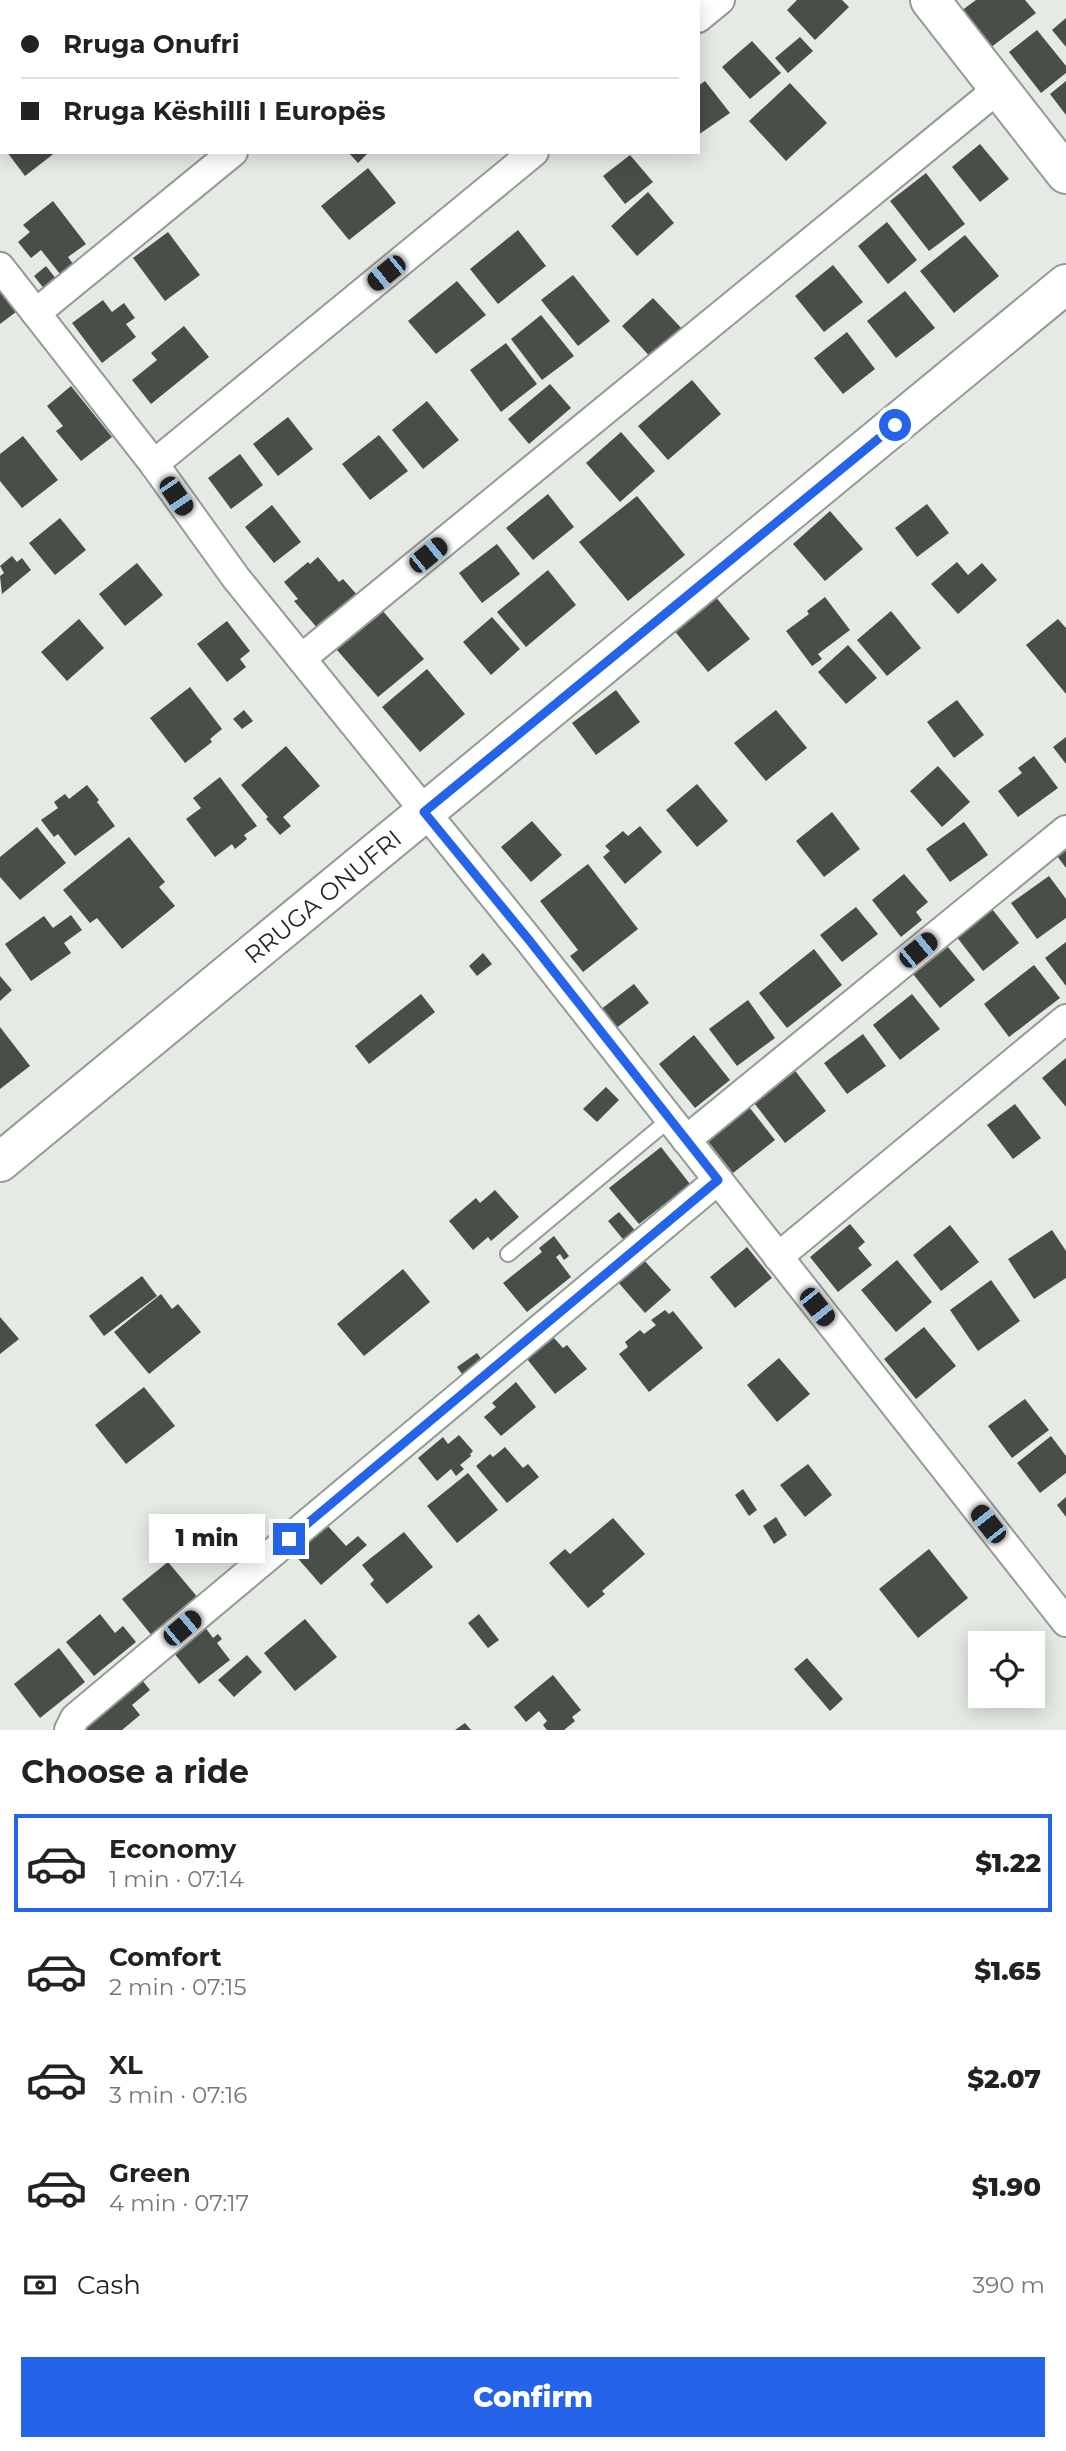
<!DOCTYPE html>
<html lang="en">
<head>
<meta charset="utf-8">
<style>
	:root { --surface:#fff; --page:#f2f2f2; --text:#222; --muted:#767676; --line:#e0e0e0; --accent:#2563eb }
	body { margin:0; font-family:Montserrat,sans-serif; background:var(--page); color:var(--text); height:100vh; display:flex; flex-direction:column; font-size:26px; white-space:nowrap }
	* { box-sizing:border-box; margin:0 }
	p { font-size:23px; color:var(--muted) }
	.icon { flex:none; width:38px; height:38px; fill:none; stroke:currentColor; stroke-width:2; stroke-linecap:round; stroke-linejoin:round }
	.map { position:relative; height:1730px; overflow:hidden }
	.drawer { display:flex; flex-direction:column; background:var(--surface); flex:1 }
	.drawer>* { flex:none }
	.guide { position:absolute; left:0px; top:0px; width:700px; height:154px; box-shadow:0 4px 18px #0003; display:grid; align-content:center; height:154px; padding:0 21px; background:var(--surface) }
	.controls { position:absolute; left:968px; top:1631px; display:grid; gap:14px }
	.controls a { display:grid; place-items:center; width:77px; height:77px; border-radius:0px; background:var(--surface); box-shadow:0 4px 18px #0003; font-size:35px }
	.end { position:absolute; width:32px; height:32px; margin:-16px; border:9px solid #2563eb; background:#fff; box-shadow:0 0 0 4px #fff }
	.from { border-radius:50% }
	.bubble { position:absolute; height:49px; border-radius:0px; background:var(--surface); box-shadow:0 4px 18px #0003; font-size:23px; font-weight:800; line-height:49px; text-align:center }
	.car { position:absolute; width:21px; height:42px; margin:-21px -10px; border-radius:9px; box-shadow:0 0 5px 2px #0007; background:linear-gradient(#222 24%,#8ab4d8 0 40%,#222 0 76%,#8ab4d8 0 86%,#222 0) }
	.guide b { display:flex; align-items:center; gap:24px; height:66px; font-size:26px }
	.guide b+b { border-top:2px solid var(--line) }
	.guide i { width:18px; height:18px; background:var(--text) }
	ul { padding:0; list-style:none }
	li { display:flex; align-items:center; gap:21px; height:98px; margin:0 14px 10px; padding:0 7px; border:4px solid transparent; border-radius:0px }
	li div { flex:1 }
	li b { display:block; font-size:26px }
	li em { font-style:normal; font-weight:800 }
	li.on { border-color:var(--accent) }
	li>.icon { width:63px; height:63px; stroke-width:1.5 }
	h2 { padding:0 21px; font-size:32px; line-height:84px }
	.pay { display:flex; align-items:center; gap:18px; height:77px; padding:0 21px; font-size:26px }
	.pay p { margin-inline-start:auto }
	.cta { display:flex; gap:14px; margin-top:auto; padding:14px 21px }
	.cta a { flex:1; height:80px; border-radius:0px; background:var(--accent); color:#fff; font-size:28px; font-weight:800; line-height:80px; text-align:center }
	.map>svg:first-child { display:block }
</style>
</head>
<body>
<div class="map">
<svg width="1066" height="1730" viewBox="0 0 1066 1730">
	<rect width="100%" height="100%" fill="#e5ebe4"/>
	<g fill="#494e48">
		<polygon points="797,0 842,0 849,7 815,40 787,10"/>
		<polygon points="976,0 1025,0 1036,13 990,48 961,11"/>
		<polygon points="1066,18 1066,47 1052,30"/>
		<polygon points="1037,30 1066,66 1066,73 1041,93 1009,52"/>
		<polygon points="800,37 813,51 788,73 775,58"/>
		<polygon points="752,41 781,73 750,99 722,67"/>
		<polygon points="705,81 730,113 698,135 698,86"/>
		<polygon points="1066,81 1066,115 1050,94"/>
		<polygon points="790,83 827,123 786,161 749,121"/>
		<polygon points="980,144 1009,179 980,202 952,167"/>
		<polygon points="7,152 56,152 25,176"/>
		<polygon points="348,152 369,152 358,163"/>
		<polygon points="630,155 653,182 625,204 603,176"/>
		<polygon points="368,168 396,203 349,240 321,206"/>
		<polygon points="926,173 965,224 929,251 890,201"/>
		<polygon points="648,192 674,223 637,256 611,226"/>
		<polygon points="53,201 86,244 68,257 77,269 64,279 41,250 31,258 18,242 30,232 23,225"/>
		<polygon points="887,222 917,260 888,284 858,246"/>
		<polygon points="518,230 546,266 498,304 470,269"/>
		<polygon points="168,232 200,275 165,301 133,258"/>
		<polygon points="965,235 999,276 954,313 920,271"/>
		<polygon points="833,265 863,302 824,332 795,296"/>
		<polygon points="46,266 61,285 49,295 34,276"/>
		<polygon points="573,275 610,321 578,346 541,300"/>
		<polygon points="457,281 486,315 436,354 408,321"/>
		<polygon points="905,291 935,328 896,358 867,321"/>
		<polygon points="0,292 16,312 0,324"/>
		<polygon points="653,298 685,332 654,361 622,326"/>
		<polygon points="103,300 112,312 124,303 135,318 126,324 136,337 102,363 72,323"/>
		<polygon points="541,315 574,356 542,380 511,339"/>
		<polygon points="184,326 209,357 151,404 132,380 157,360 151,353"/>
		<polygon points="847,332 875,369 843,394 814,358"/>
		<polygon points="506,343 537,384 501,412 470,370"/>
		<polygon points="692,380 721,414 668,460 638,426"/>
		<polygon points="550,384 571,408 529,444 508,419"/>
		<polygon points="71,386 112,437 81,461 56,431 63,426 47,406"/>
		<polygon points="427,401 459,440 423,469 392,430"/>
		<polygon points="288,417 313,449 278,476 253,444"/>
		<polygon points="621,432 655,471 620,502 586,463"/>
		<polygon points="379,435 408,471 370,500 342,464"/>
		<polygon points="23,436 58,480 22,508 0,481 0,454"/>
		<polygon points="240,454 263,485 231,509 208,478"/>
		<polygon points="548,494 574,527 533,560 506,528"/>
		<polygon points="637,496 685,555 628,601 579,542"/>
		<polygon points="927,504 949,533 917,557 895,528"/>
		<polygon points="272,505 301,542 274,563 245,527"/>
		<polygon points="830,511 863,549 825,581 793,544"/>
		<polygon points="60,518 86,550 55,575 29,543"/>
		<polygon points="497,544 520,574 482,603 459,573"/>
		<polygon points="12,556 17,562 22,558 31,570 2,594 0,576 4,573 0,566"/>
		<polygon points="318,557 339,582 343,579 359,597 319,630 294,601 298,599 284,582 308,562 310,564"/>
		<polygon points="957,562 968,575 982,563 997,580 958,614 931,584"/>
		<polygon points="137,563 163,595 125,626 99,594"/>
		<polygon points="548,570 576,605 526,647 497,612"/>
		<polygon points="715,596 750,639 708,672 673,629"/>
		<polygon points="825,597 850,630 818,654 822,659 812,666 786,631 809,614 807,611"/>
		<polygon points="376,603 424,659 378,697 330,642"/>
		<polygon points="891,611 921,648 887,676 857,640"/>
		<polygon points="492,617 520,649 491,675 463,642"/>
		<polygon points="79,619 104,648 67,681 41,652"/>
		<polygon points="1058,619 1066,628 1066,694 1026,645"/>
		<polygon points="227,621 250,651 240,659 246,667 227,682 197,644"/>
		<polygon points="848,645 877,678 846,704 818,672"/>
		<polygon points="427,669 465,714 420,752 382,707"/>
		<polygon points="190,687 222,729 210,739 212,742 185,763 150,718"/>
		<polygon points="616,690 640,722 596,755 572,723"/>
		<polygon points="957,700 984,735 954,758 927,722"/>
		<polygon points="244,710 253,721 242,729 233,719"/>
		<polygon points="776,710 807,748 766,781 734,743"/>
		<polygon points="1066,737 1066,764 1053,747"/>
		<polygon points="286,746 320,786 283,817 291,826 280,835 266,819 268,817 241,785"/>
		<polygon points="1034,756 1058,788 1018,817 998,791 1022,773 1018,768"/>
		<polygon points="938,766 970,802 942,827 910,791"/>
		<polygon points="220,777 257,826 244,835 247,839 235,849 232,844 215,857 186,819 201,808 193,798"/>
		<polygon points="697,784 728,821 697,847 666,810"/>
		<polygon points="87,785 99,800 97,802 115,826 75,856 58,834 54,837 41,820 58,808 54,802 65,794 69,799"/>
		<polygon points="832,812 860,849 824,877 796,841"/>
		<polygon points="532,821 562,855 531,882 501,847"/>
		<polygon points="964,822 988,855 950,882 926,849"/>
		<polygon points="640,826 662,852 625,884 603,857 610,851 605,846 623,831 628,836"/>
		<polygon points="37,827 66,863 20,900 0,877 0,857"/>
		<polygon points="129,837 165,882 159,887 175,906 122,949 97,918 90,923 63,890"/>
		<polygon points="1066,849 1066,868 1057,856"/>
		<polygon points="588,864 638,929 583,972 570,956 578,950 540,901"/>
		<polygon points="904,874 928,902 916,912 922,920 901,937 872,900"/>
		<polygon points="1049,876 1066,899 1066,918 1037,939 1011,903"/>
		<polygon points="856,907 878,934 842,962 820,935"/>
		<polygon points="992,909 1019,943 983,971 956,936"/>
		<polygon points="71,915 82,930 64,943 71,953 31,981 5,944 44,916 53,928"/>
		<polygon points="1066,942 1066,986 1045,958"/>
		<polygon points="948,947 975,980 940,1008 913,974"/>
		<polygon points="814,949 842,985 787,1028 759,993"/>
		<polygon points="483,953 492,964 477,976 469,966"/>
		<polygon points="1034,965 1060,998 1009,1037 984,1004"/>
		<polygon points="0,976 12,990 0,1001"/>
		<polygon points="634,984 649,1003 615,1029 600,1010"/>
		<polygon points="421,994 435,1012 369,1064 355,1046"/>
		<polygon points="912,994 940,1029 900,1060 873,1025"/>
		<polygon points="748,1000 775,1038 737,1066 709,1029"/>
		<polygon points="0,1027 30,1066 0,1089"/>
		<polygon points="863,1034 886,1066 847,1094 824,1063"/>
		<polygon points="694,1035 730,1080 695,1108 659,1064"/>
		<polygon points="1066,1058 1066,1107 1042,1078"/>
		<polygon points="793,1068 826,1111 785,1143 751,1099"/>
		<polygon points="606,1087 619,1100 597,1122 583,1109"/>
		<polygon points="746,1103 775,1140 733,1173 704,1136"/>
		<polygon points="1015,1104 1041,1138 1013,1159 987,1125"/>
		<polygon points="661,1147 690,1184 639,1224 609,1188"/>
		<polygon points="495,1190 519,1217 491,1241 488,1237 473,1250 449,1221 476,1198 480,1203"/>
		<polygon points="619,1212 639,1235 627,1244 608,1221"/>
		<polygon points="850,1224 865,1242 858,1248 872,1265 838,1292 810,1257"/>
		<polygon points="950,1225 979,1262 941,1291 913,1255"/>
		<polygon points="1052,1230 1066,1251 1066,1278 1034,1299 1008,1259"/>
		<polygon points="554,1236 569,1256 564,1260 560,1254 556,1257 571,1277 527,1312 503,1283 542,1252 539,1248"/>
		<polygon points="747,1247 772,1278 735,1308 710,1277"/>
		<polygon points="643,1259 671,1290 645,1313 617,1281"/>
		<polygon points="897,1260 932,1302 896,1332 861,1290"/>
		<polygon points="403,1269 430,1302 364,1356 337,1324"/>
		<polygon points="142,1276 157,1296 104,1336 89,1316"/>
		<polygon points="991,1280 1020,1321 978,1351 950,1310"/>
		<polygon points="161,1294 172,1309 178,1304 201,1332 149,1374 114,1332"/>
		<polygon points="665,1310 669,1314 673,1311 703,1348 649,1392 619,1354 628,1347 625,1342 640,1330 644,1334 656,1325 651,1320"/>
		<polygon points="0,1317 19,1339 0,1354"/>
		<polygon points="924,1327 956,1366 916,1399 884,1359"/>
		<polygon points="554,1338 563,1348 567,1345 587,1369 555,1394 527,1359"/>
		<polygon points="477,1353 485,1364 465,1378 457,1367"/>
		<polygon points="779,1358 810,1394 777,1422 747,1385"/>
		<polygon points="516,1382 536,1407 501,1436 484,1417 496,1407 492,1403"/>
		<polygon points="144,1387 175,1426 126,1464 95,1425"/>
		<polygon points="1025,1399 1049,1430 1012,1458 988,1426"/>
		<polygon points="459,1435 473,1451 470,1454 471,1456 460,1465 464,1469 456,1476 451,1469 437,1481 418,1458 443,1437 448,1444"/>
		<polygon points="1051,1436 1066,1456 1066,1473 1040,1493 1017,1463"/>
		<polygon points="505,1447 523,1468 528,1464 539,1477 507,1503 476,1466 490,1454 493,1457"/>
		<polygon points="808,1464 832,1495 805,1517 780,1485"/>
		<polygon points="468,1473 498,1510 457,1543 427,1506"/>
		<polygon points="743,1489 757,1510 749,1516 735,1495"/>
		<polygon points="1066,1497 1066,1517 1057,1505"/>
		<polygon points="776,1517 787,1535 774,1544 763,1526"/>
		<polygon points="613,1518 645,1554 602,1591 605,1594 588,1608 549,1563 565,1549 570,1554"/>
		<polygon points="327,1525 346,1546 358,1536 367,1545 321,1585 294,1554"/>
		<polygon points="404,1532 433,1567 387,1604 370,1584 374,1580 362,1565"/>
		<polygon points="929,1549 968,1598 918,1638 879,1589"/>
		<polygon points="168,1562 199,1599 153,1637 122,1599"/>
		<polygon points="100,1614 115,1633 123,1626 136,1642 94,1676 66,1642"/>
		<polygon points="479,1614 499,1640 488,1648 468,1623"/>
		<polygon points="305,1619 337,1657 295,1691 264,1653"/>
		<polygon points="205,1627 213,1638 218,1634 222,1639 217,1643 230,1660 199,1684 173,1652"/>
		<polygon points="59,1648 85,1682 40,1718 14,1684"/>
		<polygon points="247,1655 262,1672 234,1697 218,1680"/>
		<polygon points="807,1658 843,1699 830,1711 794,1669"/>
		<polygon points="138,1675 150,1690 132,1705 140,1715 122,1730 87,1730 81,1722"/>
		<polygon points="553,1675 581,1710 572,1717 575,1721 564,1730 547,1730 543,1725 547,1721 539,1711 526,1722 514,1707"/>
		<polygon points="465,1723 471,1730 455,1730"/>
	</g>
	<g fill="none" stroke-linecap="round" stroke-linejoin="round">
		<defs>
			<polyline id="lane" points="508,1254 670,1119"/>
			<g id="street">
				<polyline points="418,2 420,0"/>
				<polyline points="698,18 720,0"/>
				<polyline points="0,267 154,464 236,578 529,940 1066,1622"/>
				<polyline points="36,313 233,152"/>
				<polyline points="154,464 534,152"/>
				<polyline points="302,658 999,88"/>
				<polyline points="686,1140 1066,830"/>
				<polyline points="778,1257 1066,1019"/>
				<polyline points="69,1730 75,1718 718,1180"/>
			</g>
			<g id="secondary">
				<polyline points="930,0 1066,174"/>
				<path id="s1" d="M0 1162 1066 284"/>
			</g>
		</defs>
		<use href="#lane" stroke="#949a94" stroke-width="18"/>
		<use href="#street" stroke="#949a94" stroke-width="32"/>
		<use href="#secondary" stroke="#949a94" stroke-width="42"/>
		<use href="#lane" stroke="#fff" stroke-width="14"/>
		<use href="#street" stroke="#fff" stroke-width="28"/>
		<use href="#secondary" stroke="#fff" stroke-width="38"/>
	</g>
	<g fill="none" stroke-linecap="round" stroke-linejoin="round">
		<polyline stroke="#2563eb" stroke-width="9" points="289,1539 718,1180 529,940 424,812 895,425"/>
	</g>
	<g text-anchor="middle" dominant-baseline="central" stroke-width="7" stroke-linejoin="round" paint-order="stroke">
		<g font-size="24" fill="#212421" stroke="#f2f9f1">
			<text stroke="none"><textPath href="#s1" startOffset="418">RRUGA ONUFRI</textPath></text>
		</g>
	</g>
</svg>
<div class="controls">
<a><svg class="icon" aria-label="locate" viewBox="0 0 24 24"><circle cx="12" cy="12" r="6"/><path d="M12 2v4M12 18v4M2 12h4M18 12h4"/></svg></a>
</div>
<i class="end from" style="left:895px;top:425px"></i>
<i class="end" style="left:289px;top:1539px"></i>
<div class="bubble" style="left:149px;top:1514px;width:116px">1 min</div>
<i class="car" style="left:386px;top:273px;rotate:231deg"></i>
<i class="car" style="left:176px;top:496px;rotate:146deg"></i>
<i class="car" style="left:428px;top:555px;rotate:51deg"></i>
<i class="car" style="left:918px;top:950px;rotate:51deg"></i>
<i class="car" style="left:817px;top:1307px;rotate:142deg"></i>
<i class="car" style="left:988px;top:1524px;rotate:322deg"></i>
<i class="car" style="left:182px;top:1628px;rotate:50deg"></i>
<div class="guide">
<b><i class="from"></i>Rruga Onufri</b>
<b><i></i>Rruga Këshilli I Europës</b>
</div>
</div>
<section class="drawer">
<h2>Choose a ride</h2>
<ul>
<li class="on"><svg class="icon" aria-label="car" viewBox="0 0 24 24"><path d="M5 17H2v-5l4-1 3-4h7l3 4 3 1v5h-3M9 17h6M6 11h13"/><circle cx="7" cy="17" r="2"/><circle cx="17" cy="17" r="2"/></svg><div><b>Economy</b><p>1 min · 07:14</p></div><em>$1.22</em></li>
<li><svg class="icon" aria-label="car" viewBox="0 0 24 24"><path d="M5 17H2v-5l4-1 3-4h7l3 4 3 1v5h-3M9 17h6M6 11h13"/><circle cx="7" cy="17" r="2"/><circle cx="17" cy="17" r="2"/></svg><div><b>Comfort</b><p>2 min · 07:15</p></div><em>$1.65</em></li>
<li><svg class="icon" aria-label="car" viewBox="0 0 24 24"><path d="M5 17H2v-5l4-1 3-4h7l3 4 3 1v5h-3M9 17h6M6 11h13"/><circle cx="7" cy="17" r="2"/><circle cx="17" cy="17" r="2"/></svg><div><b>XL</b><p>3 min · 07:16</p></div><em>$2.07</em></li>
<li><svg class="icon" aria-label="car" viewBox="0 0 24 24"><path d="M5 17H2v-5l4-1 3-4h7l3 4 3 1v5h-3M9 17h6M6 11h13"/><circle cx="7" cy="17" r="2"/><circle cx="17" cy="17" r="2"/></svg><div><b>Green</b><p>4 min · 07:17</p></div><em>$1.90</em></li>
</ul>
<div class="pay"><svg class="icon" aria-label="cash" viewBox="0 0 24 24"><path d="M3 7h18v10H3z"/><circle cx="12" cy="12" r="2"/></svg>Cash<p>390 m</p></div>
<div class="cta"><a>Confirm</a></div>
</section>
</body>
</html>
